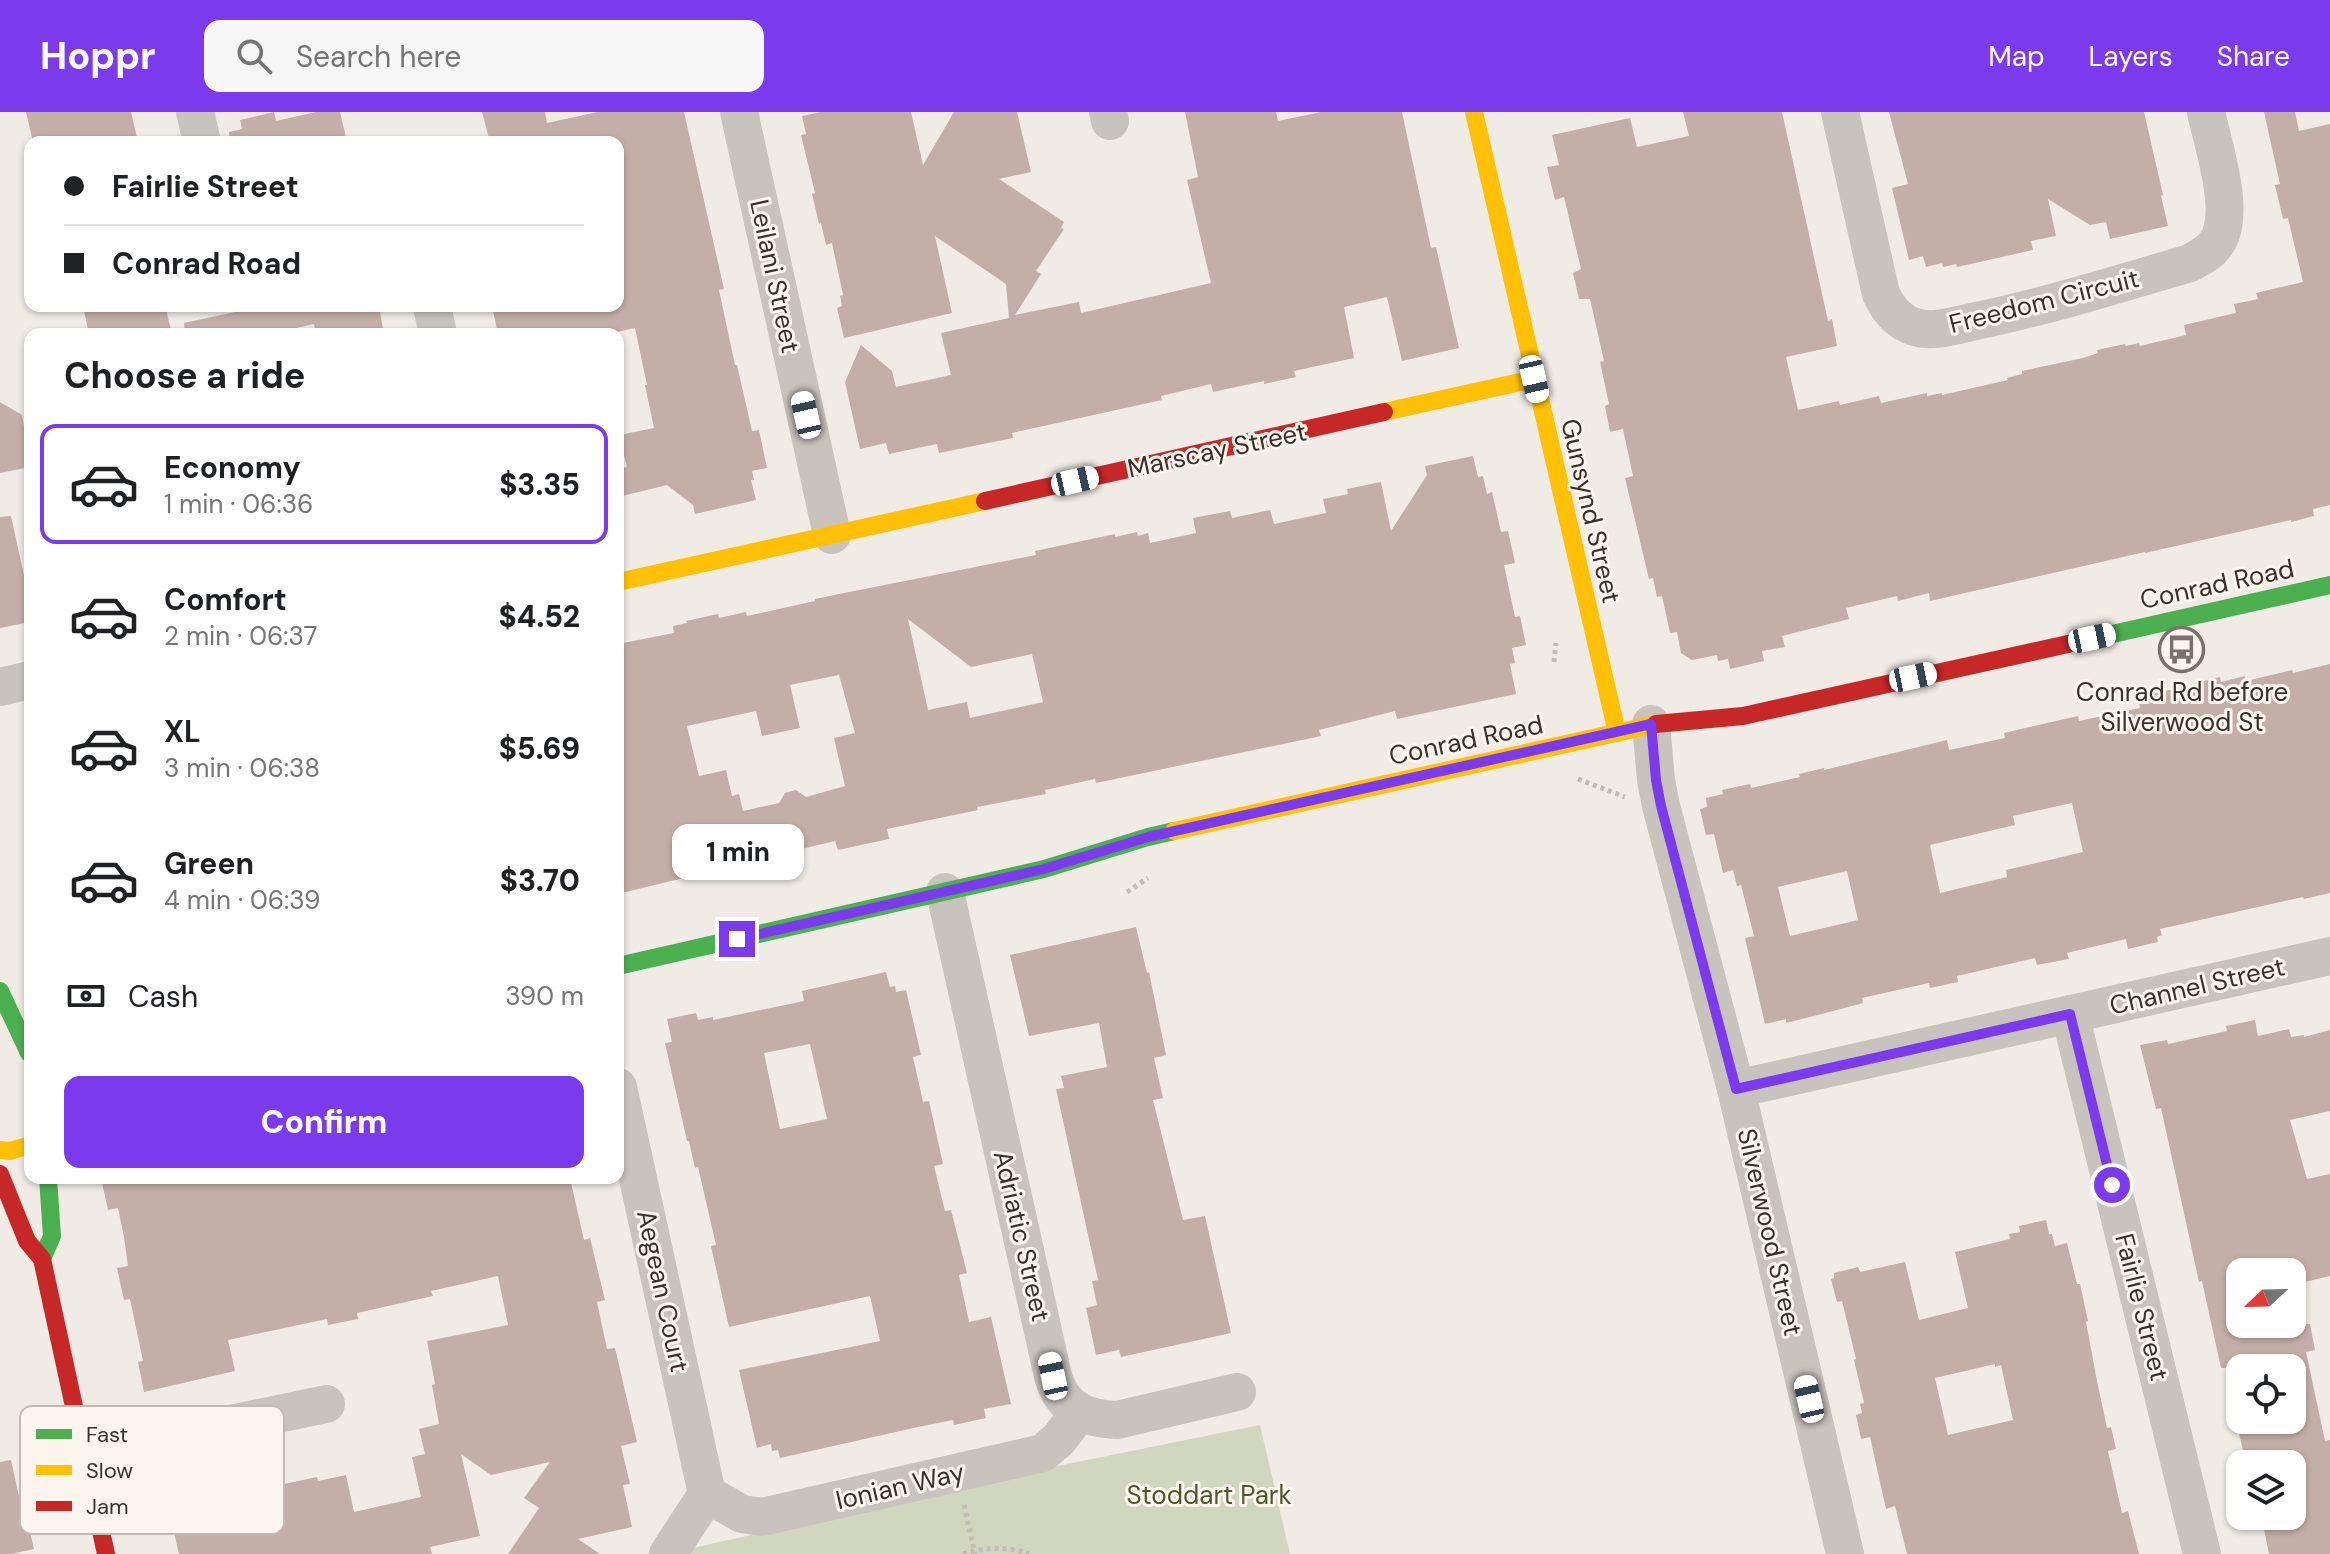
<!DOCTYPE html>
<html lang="en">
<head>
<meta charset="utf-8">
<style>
	:root { --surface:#fff; --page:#f6f6f6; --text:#202124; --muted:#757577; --line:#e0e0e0; --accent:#7c3aed }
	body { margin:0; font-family:"DM Sans",sans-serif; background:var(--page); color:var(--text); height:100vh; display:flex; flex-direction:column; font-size:30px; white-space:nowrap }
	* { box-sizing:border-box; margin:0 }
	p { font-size:26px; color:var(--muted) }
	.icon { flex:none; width:44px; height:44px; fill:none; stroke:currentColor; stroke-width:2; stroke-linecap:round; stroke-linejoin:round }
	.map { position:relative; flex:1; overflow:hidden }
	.side { position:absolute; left:24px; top:216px; width:600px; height:856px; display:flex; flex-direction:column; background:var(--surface); border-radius:16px; box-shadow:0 2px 6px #0004 }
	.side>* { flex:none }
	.guide { position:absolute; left:24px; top:24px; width:600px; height:176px; border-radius:16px; box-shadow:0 2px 6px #0004; display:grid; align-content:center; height:176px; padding:0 40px; background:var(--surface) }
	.needle { width:52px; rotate:248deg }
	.controls { position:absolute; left:2226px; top:1146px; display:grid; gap:16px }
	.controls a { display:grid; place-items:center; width:80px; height:80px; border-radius:16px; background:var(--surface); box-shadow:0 2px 6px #0004; font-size:40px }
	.end { position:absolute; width:36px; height:36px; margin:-18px; border:10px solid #7c3aed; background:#fff; box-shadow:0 0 0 4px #fff }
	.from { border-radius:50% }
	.bubble { position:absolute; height:56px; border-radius:16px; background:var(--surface); box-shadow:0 2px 6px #0004; font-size:26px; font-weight:800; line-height:56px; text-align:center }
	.car { position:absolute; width:24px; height:48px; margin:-24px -12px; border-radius:10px; box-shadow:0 0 6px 2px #0007; background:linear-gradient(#fff 24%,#345 0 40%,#fff 0 76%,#345 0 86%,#fff 0) }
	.guide b { display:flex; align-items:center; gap:28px; height:76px; font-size:30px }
	.guide b+b { border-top:2px solid var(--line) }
	.guide i { width:20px; height:20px; background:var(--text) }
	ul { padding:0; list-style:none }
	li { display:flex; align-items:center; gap:24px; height:120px; margin:0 16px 12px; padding:0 24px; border:4px solid transparent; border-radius:16px }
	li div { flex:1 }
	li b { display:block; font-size:30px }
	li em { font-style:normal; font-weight:800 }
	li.active { border-color:var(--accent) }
	li>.icon { width:72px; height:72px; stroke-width:1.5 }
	h2 { padding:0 40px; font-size:36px; line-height:96px }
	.pay { display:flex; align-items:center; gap:20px; height:88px; padding:0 40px; font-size:30px }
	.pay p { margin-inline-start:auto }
	.button { display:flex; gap:16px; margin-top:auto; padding:16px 40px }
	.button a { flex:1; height:92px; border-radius:16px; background:var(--accent); color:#fff; font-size:32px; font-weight:800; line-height:92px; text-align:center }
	header { display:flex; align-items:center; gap:48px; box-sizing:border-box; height:112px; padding:0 40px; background:var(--accent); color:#fff }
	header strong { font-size:38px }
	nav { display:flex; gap:44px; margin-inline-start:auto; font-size:28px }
	.search { width:560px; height:72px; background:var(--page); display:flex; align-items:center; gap:20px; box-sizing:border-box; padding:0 28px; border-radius:16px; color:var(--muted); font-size:30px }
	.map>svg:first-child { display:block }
</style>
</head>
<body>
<header>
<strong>Hoppr</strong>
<div class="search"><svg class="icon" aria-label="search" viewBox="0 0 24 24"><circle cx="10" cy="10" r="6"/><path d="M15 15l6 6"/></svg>Search here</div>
<nav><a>Map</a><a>Layers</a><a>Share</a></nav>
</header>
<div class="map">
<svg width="2330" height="1442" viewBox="0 0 2330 1442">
	<rect width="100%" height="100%" fill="#f0ebe5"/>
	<polygon fill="#d1d6bf" points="1260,1313 1290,1442 688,1442 693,1436 1072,1351"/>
	<g fill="#c3afa7" fill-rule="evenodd">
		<polygon points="26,0 131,0 138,30 33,30"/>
		<polygon points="274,0 276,9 316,0 340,0 347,30 230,30 229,20 242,17 240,8"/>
		<polygon points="482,0 545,0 547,11 598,0 684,0 724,177 719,178 735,253 737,253 752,319 759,318 767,356 752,359 754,368 751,368 756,388 695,402 693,393 667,373 618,385 618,357 627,355 619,323 654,316 645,273 647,273 635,216 608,222 498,222 492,194 618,194 618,30 490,30"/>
		<polygon points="821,0 911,0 923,53 954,0 1017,0 1031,60 999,67 1064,110 1061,116 1064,117 1036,159 1041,162 1015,203 1079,190 1081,201 1211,171 1187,68 1198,65 1185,0 1276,0 1278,9 1321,0 1402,0 1431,136 1436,135 1459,236 1402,249 1387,185 1344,195 1354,246 1294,259 1296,265 1264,272 1264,269 1213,280 1211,272 1161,284 1162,288 1012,321 1013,326 939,341 937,332 889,342 886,331 860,337 845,270 861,233 892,259 896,275 951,263 941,221 1009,206 1006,172 935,124 952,201 844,226 837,196 842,194 840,184 843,183 832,131 826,133 821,111 819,112 812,82 815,81 801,23 806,22 802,4"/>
		<polygon points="1683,0 1782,0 1828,209 1832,207 1837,234 1786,245 1798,298 1839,289 1840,293 1879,284 1881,291 1927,281 1927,284 1942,281 1942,283 2008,268 2007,266 2022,262 2022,259 2083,246 2098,241 2097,238 2125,232 2126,234 2139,231 2140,234 2186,223 2184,213 2236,201 2234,192 2258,187 2256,181 2303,170 2288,106 2283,107 2275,73 2280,72 2264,0 2295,0 2299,19 2330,12 2330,393 2313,397 2314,404 2291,410 2291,408 2145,441 2145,440 1930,489 1929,481 1898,489 1897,484 1846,496 1849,507 1782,524 1785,535 1762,539 1764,549 1730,557 1728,547 1718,549 1717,543 1692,548 1681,541 1677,520 1670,521 1662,484 1657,485 1653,466 1649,467 1625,366 1633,364 1623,317 1610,320 1605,294 1609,292 1600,250 1604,249 1590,187 1579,187 1573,161 1581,157 1564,85 1555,88 1547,55 1559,53 1552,23 1630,6 1637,35 1689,24"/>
		<polygon points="1889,0 2144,0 2163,83 2161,84 2168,114 2110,127 2106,110 2090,113 2048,87 2056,124 2031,129 2033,138 1957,155 1956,152 1943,155 1942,151 1926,155 1923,144 1909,148 1892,76 1908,72"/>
		<polygon points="83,194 165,194 172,222 89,222"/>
		<polygon points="263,194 379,194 383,217 360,222 316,222 314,212 269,222 185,222 184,211"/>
		<polygon points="0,290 22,303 25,320 30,319 30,355 0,361"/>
		<path d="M1473 344 1478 365 1483 364 1487 382 1492 380 1501 420 1508 419 1515 451 1504 453 1515 505 1520 504 1526 533 1512 536 1515 551 1510 552 1516 582 1397 607 1395 599 1319 618 1321 624 1096 671 1095 667 1045 678 1046 682 977 695 978 698 887 717 889 727 838 738 835 729 793 739 791 730 746 741 747 746 722 751 724 756 618 782V532L674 521 673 514 687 511 686 509 718 502 719 506 746 500 747 504 815 489V487L839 482 1036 443 1035 439 1115 422V425L1137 420 1138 424 1148 421 1150 431 1196 421 1193 406 1230 399 1232 406 1270 398 1274 412 1326 401 1323 387 1348 382 1347 377 1381 370 1391 419 1427 363 1425 354ZM908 507 971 555 1032 542 1043 590 970 606 967 590 928 598ZM839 563 855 621 834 626 845 674 806 685 796 678 785 681 779 691 743 699 739 682 732 684 726 658 699 664 687 614 756 599 762 624 800 616 790 573Z"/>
		<polygon points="11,404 30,491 30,510 0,516 0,405"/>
		<path d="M2330 552V781L2304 787 2303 785 2160 817 2162 823 2157 825 2158 830 2128 837 2126 827 2067 841 2069 847 2037 853 2035 846 1957 864 1958 870 1930 876 1929 871 1862 886 1863 891 1841 897 1786 911V907L1765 912 1745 826 1754 824 1741 773 1737 774 1733 758 1723 761 1714 722 1706 723 1700 697 1707 695 1706 686 1723 682 1722 678 1750 672 1751 676 1800 665 1799 662 1824 656V658L1947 628 1949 638 2005 626 2004 621 2078 604 2079 609 2140 596 2138 586 2220 565 2221 570 2245 564 2246 569 2292 558 2293 561ZM2072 691 2083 740 2006 758 2007 765 1940 781 1930 733 2015 713 2013 704ZM1847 759 1858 808 1790 824 1778 775Z"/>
		<polygon points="1136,815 1147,861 1149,860 1166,943 1154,946 1163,986 1153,988 1183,1108 1205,1104 1231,1221 1121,1245 1119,1238 1096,1243 1086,1196 1097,1193 1092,1169 1098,1168 1056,977 1064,976 1061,964 1107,955 1099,911 1029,924 1010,843"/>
		<path d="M886 860 890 875 895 874 896 880 906 878 921 943 913 945 923 990 929 989 943 1052 934 1054 945 1099 951 1098 967 1161 959 1163 969 1210 991 1205 1011 1292 984 1297 986 1306 954 1313 953 1308 918 1315 780 1346 778 1338 772 1339 771 1332 757 1336 739 1258 880 1229 870 1184 729 1215 711 1134 716 1133 698 1055 695 1056 689 1029H687L665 931 672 930 667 907 696 901 698 908 713 905V908L804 889 802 879ZM810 932 827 1007 780 1017 764 941Z"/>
		<polygon points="2255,908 2258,924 2289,917 2291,925 2304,923 2304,925 2330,918 2330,999 2290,1008 2307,1067 2330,1062 2330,1164 2292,1173 2292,1160 2240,1160 2240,1212 2310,1212 2315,1238 2306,1240 2325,1329 2330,1328 2330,1442 2269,1442 2264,1417 2269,1416 2269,1413 2292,1408 2292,1352 2246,1352 2236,1308 2292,1308 2292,1256 2221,1256 2202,1169 2199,1170 2161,996 2156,997 2140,933 2167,928 2168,932 2227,919 2226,914"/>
		<polygon points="101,1066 570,1066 584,1128 590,1126 605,1188 597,1190 607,1237 615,1236 637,1330 621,1334 630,1372 623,1373 632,1415 578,1427 600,1442 508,1442 539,1396 524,1386 550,1350 491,1363 461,1342 480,1424 430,1435 432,1442 179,1442 170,1403 180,1401 174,1374 238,1360 238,1358 270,1351 275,1374 317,1365 318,1369 346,1363 354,1400 421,1385 412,1345 425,1342 419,1317 439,1312 432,1273 435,1272 427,1229 508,1213 498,1164 431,1179 433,1184 357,1201 358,1207 328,1213 327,1207 228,1228 235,1259 144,1280 138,1250 143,1249 130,1187 124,1188 117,1156 128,1154 124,1125 118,1096 108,1098"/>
		<path d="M2046 1108 2049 1122H2052L2055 1134 2067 1131 2077 1172H2080L2088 1209 2086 1210 2097 1269 2107 1316 2111 1315 2116 1337 2108 1339 2122 1401 2128 1399 2139 1442H1907L1895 1394 1886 1397 1870 1325 1861 1327 1856 1303 1862 1301 1860 1292 1864 1291 1854 1248 1856 1247 1842 1189 1837 1190 1831 1167 1834 1166V1161L1858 1155 1860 1160 1905 1150 1919 1208 1968 1196 1955 1140 2010 1127 2009 1122 2020 1120 2019 1114ZM1995 1252V1255L2001 1253 2013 1308 1948 1323 1935 1266Z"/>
		<polygon points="11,1348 24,1407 27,1407 34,1437 11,1442 0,1442 0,1350"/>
	</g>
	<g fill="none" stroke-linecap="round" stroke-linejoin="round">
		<g stroke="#c2bbb6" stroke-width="5" stroke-dasharray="4 4" stroke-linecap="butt">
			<polyline points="1554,550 1556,531"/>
			<polyline points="1578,667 1625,685"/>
			<polyline points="1127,780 1148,766"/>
			<polyline points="964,1393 975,1442"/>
			<path d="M963 1442C984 1435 1008 1434 1029 1442"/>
		</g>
		<g stroke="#c9c3be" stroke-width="38">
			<polyline points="195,0 202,30"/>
			<polyline points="739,0 832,423"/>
			<polyline points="1108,0 1110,9"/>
			<path d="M1840 0 1881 182C1888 197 1898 210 1915 215 1934 221 1957 213 1976 209 2048 194 2119 172 2190 151 2199 146 2209 141 2215 133 2238 104 2213 34 2206 0"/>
			<polyline points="432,194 438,222"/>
			<polyline points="0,575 30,568"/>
			<polyline points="1651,612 1656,668 1661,694 1736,977 1845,1442"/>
			<path d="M945 780 1053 1264C1062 1297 1086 1307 1117 1308L1237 1280"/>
			<polyline points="2070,902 2202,1442"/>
			<polyline points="618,975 707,1382"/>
			<polyline points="1736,977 2330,844"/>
			<polyline points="84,1343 326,1292"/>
			<polyline points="707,1382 742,1402 762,1405 1043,1341 1059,1327 1079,1301"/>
			<polyline points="668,1442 707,1382"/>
		</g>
		<g stroke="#4caf50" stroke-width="18">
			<polyline points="2068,532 2330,473"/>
			<polyline points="618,854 1044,757 1148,725 1174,719"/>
			<polyline points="0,879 29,941"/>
			<polyline points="42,1147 52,1124 48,1066"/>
		</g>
		<g stroke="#ffc107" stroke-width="18">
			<polyline points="1474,0 1617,621"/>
			<polyline points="1384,300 1534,267"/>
			<polyline points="618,470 985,389"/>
			<polyline points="1174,719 1656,612"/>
			<polyline points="0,1038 10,1039 30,1033"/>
		</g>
		<g stroke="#c62828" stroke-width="18">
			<polyline points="985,389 1384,300"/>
			<polyline points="1656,612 1743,604 2068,532"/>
			<polyline points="0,1062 27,1129 42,1147 106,1442"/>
		</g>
	</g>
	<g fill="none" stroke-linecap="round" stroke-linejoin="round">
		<polyline stroke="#7c3aed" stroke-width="10" points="737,827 1044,757 1148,725 1651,612 1656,668 1661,694 1736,977 2070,902 2112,1073"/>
	</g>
	<defs>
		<symbol id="bus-ring" viewBox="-11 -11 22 22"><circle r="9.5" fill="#fbf5ee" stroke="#7a716c" stroke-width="1.5"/><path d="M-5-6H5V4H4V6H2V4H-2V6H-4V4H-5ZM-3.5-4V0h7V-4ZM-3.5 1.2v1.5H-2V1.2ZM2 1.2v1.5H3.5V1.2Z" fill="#7a716c"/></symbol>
	</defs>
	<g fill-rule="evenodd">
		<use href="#bus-ring" x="2156" y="512" width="51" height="51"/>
	</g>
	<g text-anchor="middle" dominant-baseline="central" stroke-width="6" stroke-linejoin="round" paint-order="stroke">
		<g font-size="26" fill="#3b302b" stroke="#fbf5ee">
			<text transform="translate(775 164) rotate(78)">Leilani Street</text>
			<text transform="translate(2044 189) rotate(-14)">Freedom Circuit</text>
			<text transform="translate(1217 338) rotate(-12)">Marscay Street</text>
			<text transform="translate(1591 399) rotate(77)">Gunsynd Street</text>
			<text transform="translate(2217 472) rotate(-12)">Conrad Road</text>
			<text transform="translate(1466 628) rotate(-12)">Conrad Road</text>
			<text transform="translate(2197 874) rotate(-13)">Channel Street</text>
			<text transform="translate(1770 1120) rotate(77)">Silverwood Street</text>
			<text transform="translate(1022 1124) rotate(77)">Adriatic Street</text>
			<text transform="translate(663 1179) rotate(78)">Aegean Court</text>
			<text transform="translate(2142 1195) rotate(76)">Fairlie Street</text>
			<text transform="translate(900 1374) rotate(-13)">Ionian Way</text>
		</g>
		<g font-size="26" fill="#3b302b" stroke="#fbf5ee">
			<text x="2182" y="580">Conrad Rd before<tspan x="2182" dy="30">Silverwood St</tspan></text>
		</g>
		<g font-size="26" fill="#4a5a2e" stroke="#fbf5ee">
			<text x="1209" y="1383">Stoddart Park</text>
		</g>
	</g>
	<rect x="20" y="1294" width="264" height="128" rx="12" fill="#fbf5ee" stroke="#c1bab4" stroke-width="2"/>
	<rect x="36" y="1317" width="36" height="10" fill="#4caf50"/>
	<rect x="36" y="1353" width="36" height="10" fill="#ffc107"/>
	<rect x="36" y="1389" width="36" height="10" fill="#c62828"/>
	<g font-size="22" fill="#3b302b">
		<text x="86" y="1330">Fast</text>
		<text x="86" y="1366">Slow</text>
		<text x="86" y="1402">Jam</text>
	</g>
</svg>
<div class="controls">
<a><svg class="needle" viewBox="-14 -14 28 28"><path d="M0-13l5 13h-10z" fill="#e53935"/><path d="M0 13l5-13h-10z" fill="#757577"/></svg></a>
<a><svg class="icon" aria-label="locate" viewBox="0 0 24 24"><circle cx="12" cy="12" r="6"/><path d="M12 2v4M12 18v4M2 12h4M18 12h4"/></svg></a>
<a><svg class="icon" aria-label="layers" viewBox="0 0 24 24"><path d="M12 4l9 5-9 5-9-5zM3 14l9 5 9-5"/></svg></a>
</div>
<i class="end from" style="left:2112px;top:1073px"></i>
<i class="end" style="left:737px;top:827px"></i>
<div class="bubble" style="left:672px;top:712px;width:132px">1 min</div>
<i class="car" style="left:1534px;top:267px;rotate:167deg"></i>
<i class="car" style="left:806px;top:303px;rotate:347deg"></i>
<i class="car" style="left:1075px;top:369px;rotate:77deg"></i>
<i class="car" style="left:2092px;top:526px;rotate:78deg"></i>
<i class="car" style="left:1913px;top:565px;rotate:78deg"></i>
<i class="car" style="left:1053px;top:1264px;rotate:348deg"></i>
<i class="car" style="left:1809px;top:1287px;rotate:347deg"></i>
<div class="guide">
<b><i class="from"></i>Fairlie Street</b>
<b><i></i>Conrad Road</b>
</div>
<section class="side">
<h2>Choose a ride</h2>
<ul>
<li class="active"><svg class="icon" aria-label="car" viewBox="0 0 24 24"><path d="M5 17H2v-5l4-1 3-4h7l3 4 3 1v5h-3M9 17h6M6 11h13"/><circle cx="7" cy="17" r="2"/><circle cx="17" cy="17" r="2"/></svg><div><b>Economy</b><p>1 min · 06:36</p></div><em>$3.35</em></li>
<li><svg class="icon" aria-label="car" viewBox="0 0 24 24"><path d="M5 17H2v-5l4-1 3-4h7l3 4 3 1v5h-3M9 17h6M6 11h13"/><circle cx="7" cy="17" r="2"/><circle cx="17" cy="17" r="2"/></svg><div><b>Comfort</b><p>2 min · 06:37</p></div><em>$4.52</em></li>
<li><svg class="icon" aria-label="car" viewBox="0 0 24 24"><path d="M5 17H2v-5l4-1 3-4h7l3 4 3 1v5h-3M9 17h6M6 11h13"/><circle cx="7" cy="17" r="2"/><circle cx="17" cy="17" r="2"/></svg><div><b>XL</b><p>3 min · 06:38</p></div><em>$5.69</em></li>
<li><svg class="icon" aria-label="car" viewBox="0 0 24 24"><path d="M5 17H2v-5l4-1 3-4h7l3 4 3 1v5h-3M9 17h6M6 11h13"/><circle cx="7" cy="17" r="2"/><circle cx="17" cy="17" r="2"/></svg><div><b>Green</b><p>4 min · 06:39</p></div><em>$3.70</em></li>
</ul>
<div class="pay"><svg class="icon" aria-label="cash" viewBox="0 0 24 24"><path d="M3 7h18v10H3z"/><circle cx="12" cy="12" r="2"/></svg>Cash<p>390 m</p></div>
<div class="button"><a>Confirm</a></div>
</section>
</div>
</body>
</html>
